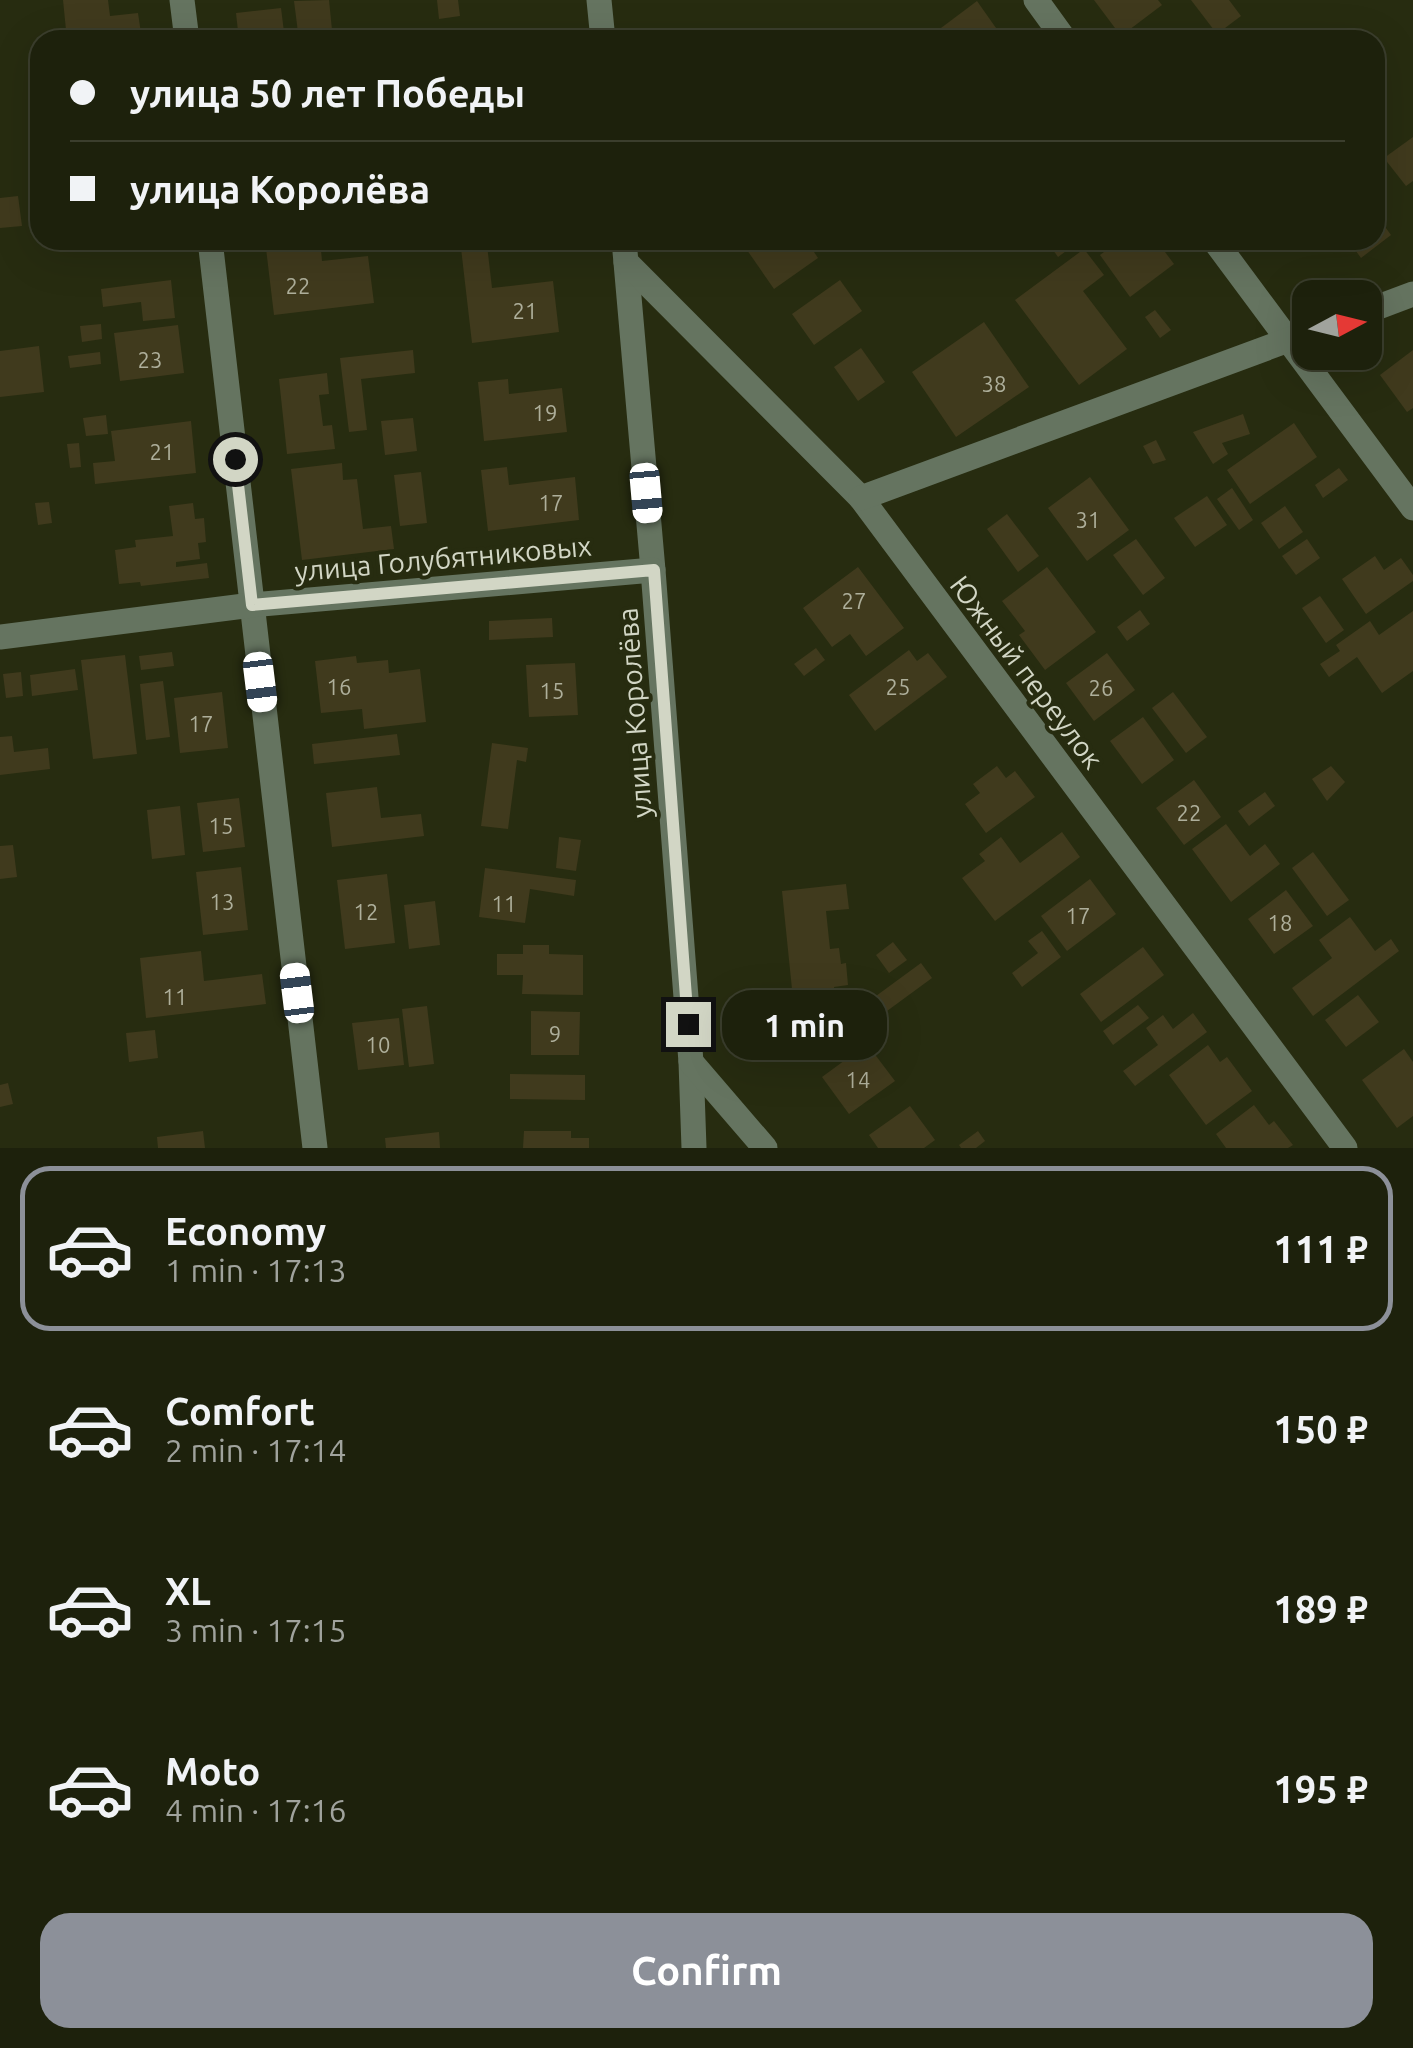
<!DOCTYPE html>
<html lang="en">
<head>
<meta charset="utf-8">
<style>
	:root { --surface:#1d210c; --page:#252915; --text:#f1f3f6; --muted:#a0a39d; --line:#3b3e2d; --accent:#8c9099 }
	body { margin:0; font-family:Ubuntu,sans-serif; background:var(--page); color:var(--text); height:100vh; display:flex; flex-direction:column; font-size:38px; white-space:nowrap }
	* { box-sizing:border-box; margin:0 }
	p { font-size:32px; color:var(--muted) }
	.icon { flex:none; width:55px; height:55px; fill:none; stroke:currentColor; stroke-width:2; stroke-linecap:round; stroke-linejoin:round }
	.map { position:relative; height:1148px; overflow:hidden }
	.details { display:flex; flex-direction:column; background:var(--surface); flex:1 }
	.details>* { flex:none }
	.guide { position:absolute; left:30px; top:30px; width:1355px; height:220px; border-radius:30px; box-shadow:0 10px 40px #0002,0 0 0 2px var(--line); display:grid; align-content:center; height:220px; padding:0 40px; background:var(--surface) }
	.needle { width:65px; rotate:83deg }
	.controls { position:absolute; left:1292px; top:280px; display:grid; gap:20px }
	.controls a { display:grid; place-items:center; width:90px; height:90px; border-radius:20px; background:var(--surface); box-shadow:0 10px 40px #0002,0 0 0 2px var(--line); font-size:50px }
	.end { position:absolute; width:45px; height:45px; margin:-22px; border:12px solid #d2d6c5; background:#111; box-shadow:0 0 0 5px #111 }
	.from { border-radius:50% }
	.bubble { position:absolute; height:70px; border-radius:30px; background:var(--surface); box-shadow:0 10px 40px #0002,0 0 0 2px var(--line); font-size:32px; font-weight:600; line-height:70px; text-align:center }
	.car { position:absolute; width:30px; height:60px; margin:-30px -15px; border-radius:12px; box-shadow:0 0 8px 2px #0007; background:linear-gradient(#fff 24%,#345 0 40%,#fff 0 76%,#345 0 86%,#fff 0) }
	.guide b { display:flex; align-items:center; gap:35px; height:95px; font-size:38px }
	.guide b+b { border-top:2px solid var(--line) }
	.guide i { width:25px; height:25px; background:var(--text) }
	ul { padding:18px 0 0; list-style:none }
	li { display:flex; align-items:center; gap:30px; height:165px; margin:0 20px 15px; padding:0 20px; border:5px solid transparent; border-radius:30px }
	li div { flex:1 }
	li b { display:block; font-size:38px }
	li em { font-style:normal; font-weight:600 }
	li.current { border-color:var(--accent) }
	li>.icon { width:90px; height:90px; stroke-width:1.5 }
	.primary-button { display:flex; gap:20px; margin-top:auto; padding:20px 40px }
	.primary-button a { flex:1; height:115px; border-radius:30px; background:var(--accent); color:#fff; font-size:40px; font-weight:600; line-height:115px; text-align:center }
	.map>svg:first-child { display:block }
</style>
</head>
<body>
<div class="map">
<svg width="1413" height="1148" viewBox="0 0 1413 1148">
	<rect width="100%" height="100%" fill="#272c10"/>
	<g fill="#403a1d">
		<polygon points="63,0 108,0 110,16 138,13 142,40 67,40"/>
		<polygon points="329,0 333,40 299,40 294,1"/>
		<polygon points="437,0 458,0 460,16 439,19"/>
		<polygon points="1094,0 1158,0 1162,5 1121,36"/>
		<polygon points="1191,0 1229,0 1241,16 1217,34"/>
		<polygon points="977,1 996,28 981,40 925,40"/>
		<polygon points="281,8 285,40 239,40 236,13"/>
		<polygon points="1413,137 1413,181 1406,186 1384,158"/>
		<polygon points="18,196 22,226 0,228 0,198"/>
		<polygon points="1375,213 1391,235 1361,258 1348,240 1375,240"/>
		<polygon points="265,240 320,240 322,261 368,256 374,303 274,315"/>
		<polygon points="762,240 806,240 818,258 774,289 747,250"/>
		<polygon points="1046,240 1081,240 1058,257"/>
		<polygon points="1120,240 1156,240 1174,264 1130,297 1100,255"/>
		<polygon points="487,245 492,288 553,281 559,332 472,343 461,248"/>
		<polygon points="1084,249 1104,275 1083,291 1127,349 1079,385 1015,300"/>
		<polygon points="171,280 175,318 143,321 141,302 103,307 101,289"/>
		<polygon points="840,280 862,311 814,345 792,314"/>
		<polygon points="1155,310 1171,330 1160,338 1145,317"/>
		<polygon points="984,322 1029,387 956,437 912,372"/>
		<polygon points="101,324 102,339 82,342 80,326"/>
		<polygon points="178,325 184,373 120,381 114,333"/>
		<polygon points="39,346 44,392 0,397 0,351"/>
		<polygon points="861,348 885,382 858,401 834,367"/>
		<polygon points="413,350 415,373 361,379 367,430 349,432 340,358"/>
		<polygon points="1413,350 1413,408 1407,412 1380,375"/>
		<polygon points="100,352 101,364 70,368 68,356"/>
		<polygon points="327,373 329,394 319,395 323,426 332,425 335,449 287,454 279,379"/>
		<polygon points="508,379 509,394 562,388 567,432 484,441 478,382"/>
		<polygon points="1243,414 1250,434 1222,443 1228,454 1213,464 1193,432"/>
		<polygon points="106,415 108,434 86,436 83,418"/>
		<polygon points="413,418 417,451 385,455 381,421"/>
		<polygon points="191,421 196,473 95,484 93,463 115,461 111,431"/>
		<polygon points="1294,423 1317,457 1250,504 1227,470"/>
		<polygon points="1156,440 1166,460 1153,464 1143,446"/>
		<polygon points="79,443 81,467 70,468 67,444"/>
		<polygon points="342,463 343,480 357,479 363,529 391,526 394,549 302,560 291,469"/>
		<polygon points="507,467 509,485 575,477 579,520 488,531 481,470"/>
		<polygon points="1339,468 1348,480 1323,498 1315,485"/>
		<polygon points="421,472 427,523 400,526 394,475"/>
		<polygon points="1090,477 1129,530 1087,561 1048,508"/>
		<polygon points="1232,488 1253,520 1239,530 1217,499"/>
		<polygon points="1207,496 1227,525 1195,547 1174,518"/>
		<polygon points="49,502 52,523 38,525 35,503"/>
		<polygon points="193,503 195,519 204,518 206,542 198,543 200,559 176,562 176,567 207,563 209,578 141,586 140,582 119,584 115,550 136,547 135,540 173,536 169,506"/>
		<polygon points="1285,506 1303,532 1279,549 1261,523"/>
		<polygon points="1007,514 1039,556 1018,572 987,529"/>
		<polygon points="1136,539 1165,578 1143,595 1113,555"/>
		<polygon points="1307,539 1320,558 1296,575 1282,556"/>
		<polygon points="1375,556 1384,570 1401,558 1413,575 1413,581 1366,614 1342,579"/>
		<polygon points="858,567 904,628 866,656 850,634 832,647 803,608"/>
		<polygon points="1047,567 1096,632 1045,670 1019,635 1025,631 1002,601"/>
		<polygon points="1320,596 1344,630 1326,643 1302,608"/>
		<polygon points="1140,610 1150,624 1127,641 1117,627"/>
		<polygon points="1413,611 1413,671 1382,693 1357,657 1329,677 1320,664 1340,651 1336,645 1370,621 1379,635"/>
		<polygon points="552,618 553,637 489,640 489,621"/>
		<polygon points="816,648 825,660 804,676 794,664"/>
		<polygon points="909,650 917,661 928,653 947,677 875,731 849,695"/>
		<polygon points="172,652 174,666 141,670 139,656"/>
		<polygon points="1107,653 1135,690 1094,721 1066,683"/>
		<polygon points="125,655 137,754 93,759 81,660"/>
		<polygon points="356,656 357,663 388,660 389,673 420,669 426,722 364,729 362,709 321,713 315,661"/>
		<polygon points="575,663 578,715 529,717 526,665"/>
		<polygon points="75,669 78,690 32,696 30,675"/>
		<polygon points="21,672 23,696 6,698 3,674"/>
		<polygon points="163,681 170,737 146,740 140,684"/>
		<polygon points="222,692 228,748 180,753 174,698"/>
		<polygon points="1173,692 1207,737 1186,753 1152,708"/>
		<polygon points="1143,717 1174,760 1142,784 1110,741"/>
		<polygon points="397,734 400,755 314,764 312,744"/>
		<polygon points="12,736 14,752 48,748 50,769 0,775 0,737"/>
		<polygon points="492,743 528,748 526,762 517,760 508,829 481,826"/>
		<polygon points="997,766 1006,778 1015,771 1035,797 986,833 965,804 980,793 973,784"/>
		<polygon points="1331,766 1345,782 1327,801 1312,779"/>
		<polygon points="1194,780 1221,817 1184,845 1156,808"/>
		<polygon points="377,787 381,818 421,814 424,836 332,847 326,793"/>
		<polygon points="1265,792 1275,806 1249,826 1238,811"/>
		<polygon points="239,798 245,847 203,852 197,803"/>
		<polygon points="180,806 185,855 152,859 147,810"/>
		<polygon points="1226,824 1250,856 1265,844 1280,864 1231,902 1192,849"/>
		<polygon points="1062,832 1080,857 995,921 962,878 985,861 979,854 1001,837 1020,863"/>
		<polygon points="559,837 581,840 576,871 556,868"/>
		<polygon points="13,845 17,877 0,879 0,846"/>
		<polygon points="1313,852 1349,900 1327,916 1292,868"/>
		<polygon points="241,867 248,930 203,935 196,872"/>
		<polygon points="485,868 576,880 574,896 530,889 525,923 479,917"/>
		<polygon points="387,874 395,943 345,949 337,880"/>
		<polygon points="1090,879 1116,914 1067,951 1041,916"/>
		<polygon points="846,884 849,909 826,911 830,949 839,948 841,964 846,963 848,985 834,987 835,994 793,999 782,891"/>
		<polygon points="1286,890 1313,926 1274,954 1248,919"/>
		<polygon points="435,901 440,945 409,949 404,905"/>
		<polygon points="1350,917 1375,951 1391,939 1399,951 1313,1016 1292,988 1332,958 1319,940"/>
		<polygon points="1042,931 1061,957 1022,987 1012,973 1038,953 1028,941"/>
		<polygon points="893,942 907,960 889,973 876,955"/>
		<polygon points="523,945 549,945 549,954 583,955 583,995 522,994 523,975 497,975 497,954 523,954"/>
		<polygon points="1143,947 1164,975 1101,1022 1080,994"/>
		<polygon points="201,951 204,981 262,974 266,1004 146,1018 140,958"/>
		<polygon points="921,963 932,978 857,1033 846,1018"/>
		<polygon points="1358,995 1379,1022 1346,1047 1325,1020"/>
		<polygon points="1138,1005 1149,1018 1113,1045 1103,1031"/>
		<polygon points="427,1006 434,1064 409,1067 402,1009"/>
		<polygon points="531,1011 580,1012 579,1055 531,1055"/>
		<polygon points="1193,1013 1207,1032 1135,1086 1123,1071 1158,1045 1146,1028 1163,1015 1173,1029"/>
		<polygon points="399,1018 404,1065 358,1070 352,1023"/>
		<polygon points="155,1030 158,1058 129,1062 126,1033"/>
		<polygon points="867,1044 895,1081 849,1114 822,1077"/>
		<polygon points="1208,1045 1220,1062 1227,1057 1252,1091 1206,1125 1169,1075"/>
		<polygon points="1404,1049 1413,1062 1413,1116 1397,1128 1362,1080"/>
		<polygon points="510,1074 585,1075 585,1100 510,1099"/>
		<polygon points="8,1083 13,1104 0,1107 0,1085"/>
		<polygon points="1254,1105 1269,1125 1274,1121 1293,1145 1288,1148 1226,1148 1216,1134"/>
		<polygon points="910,1106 935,1140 924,1148 878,1148 869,1135"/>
		<polygon points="203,1131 205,1148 158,1148 157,1137"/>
		<polygon points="524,1131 571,1131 571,1138 589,1138 589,1148 523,1148"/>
		<polygon points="978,1131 985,1141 976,1148 961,1148 959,1145"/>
		<polygon points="439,1132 440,1148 386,1148 385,1138"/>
	</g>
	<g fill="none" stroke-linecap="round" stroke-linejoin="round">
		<g stroke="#657460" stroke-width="25">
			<polyline points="182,0 187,40"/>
			<polyline points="599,0 603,40"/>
			<polyline points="1036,0 1065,40"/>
			<polyline points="210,240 315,1148"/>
			<polyline points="624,240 653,570 691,1062 694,1148"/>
			<polyline points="1214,240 1413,508"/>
			<polyline points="626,262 861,498 1345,1148"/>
			<polyline points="1365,312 1413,294"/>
			<polyline points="861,498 1310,332"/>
			<polyline points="0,637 252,605 653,570"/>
			<polyline points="691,1062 765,1148"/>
		</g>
	</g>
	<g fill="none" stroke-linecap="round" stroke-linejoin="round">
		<polyline stroke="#d2d6c5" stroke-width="12" points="235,459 252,605 654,570 688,1024"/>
	</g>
	<g text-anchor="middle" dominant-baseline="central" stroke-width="8" stroke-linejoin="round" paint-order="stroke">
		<g font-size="22" fill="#aeaf9b">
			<text x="298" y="285">22</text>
			<text x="525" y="310">21</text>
			<text x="150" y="359">23</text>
			<text x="994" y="383">38</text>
			<text x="545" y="412">19</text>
			<text x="162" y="451">21</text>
			<text x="551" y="502">17</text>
			<text x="1088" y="519">31</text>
			<text x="854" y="600">27</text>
			<text x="339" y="686">16</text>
			<text x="898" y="686">25</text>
			<text x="1101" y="687">26</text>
			<text x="552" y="690">15</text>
			<text x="201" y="723">17</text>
			<text x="1189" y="812">22</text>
			<text x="221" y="825">15</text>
			<text x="222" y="901">13</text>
			<text x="504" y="903">11</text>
			<text x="366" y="911">12</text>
			<text x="1078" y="915">17</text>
			<text x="1280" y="922">18</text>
			<text x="175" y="996">11</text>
			<text x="555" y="1033">9</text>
			<text x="378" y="1044">10</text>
			<text x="858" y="1079">14</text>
		</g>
		<g font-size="28" fill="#d2d6c5" stroke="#272c10">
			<text transform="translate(443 558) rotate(-5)">улица Голубятниковых</text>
			<text transform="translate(1027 672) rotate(53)">Южный переулок</text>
			<text transform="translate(634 713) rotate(-94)">улица Королёва</text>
		</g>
	</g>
</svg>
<div class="controls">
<a><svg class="needle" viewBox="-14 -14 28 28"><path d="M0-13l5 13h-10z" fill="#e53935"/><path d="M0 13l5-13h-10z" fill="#a0a39d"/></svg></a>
</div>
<i class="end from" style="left:235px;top:459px"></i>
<i class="end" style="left:688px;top:1024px"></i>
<div class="bubble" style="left:722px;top:990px;width:165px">1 min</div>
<i class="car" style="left:646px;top:493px;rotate:175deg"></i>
<i class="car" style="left:260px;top:682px;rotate:173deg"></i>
<i class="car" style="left:297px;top:993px;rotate:353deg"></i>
<div class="guide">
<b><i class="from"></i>улица 50 лет Победы</b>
<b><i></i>улица Королёва</b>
</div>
</div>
<section class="details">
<ul>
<li class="current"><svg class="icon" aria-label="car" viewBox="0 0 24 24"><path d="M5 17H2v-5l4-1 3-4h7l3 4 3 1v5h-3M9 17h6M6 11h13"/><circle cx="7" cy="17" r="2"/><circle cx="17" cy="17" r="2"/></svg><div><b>Economy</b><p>1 min · 17:13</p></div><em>111 ₽</em></li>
<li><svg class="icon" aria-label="car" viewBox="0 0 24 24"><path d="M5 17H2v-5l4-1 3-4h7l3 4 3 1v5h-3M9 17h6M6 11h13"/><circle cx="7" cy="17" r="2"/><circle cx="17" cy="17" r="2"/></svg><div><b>Comfort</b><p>2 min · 17:14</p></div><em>150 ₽</em></li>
<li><svg class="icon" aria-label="car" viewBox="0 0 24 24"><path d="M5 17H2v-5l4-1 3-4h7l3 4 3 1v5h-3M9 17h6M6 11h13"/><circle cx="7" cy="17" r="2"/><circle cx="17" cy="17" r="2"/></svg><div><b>XL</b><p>3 min · 17:15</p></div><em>189 ₽</em></li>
<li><svg class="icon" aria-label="car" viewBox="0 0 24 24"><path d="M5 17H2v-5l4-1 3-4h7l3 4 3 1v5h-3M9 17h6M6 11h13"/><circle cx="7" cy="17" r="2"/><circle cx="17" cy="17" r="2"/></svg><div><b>Moto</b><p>4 min · 17:16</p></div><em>195 ₽</em></li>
</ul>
<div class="primary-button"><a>Confirm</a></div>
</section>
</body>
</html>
